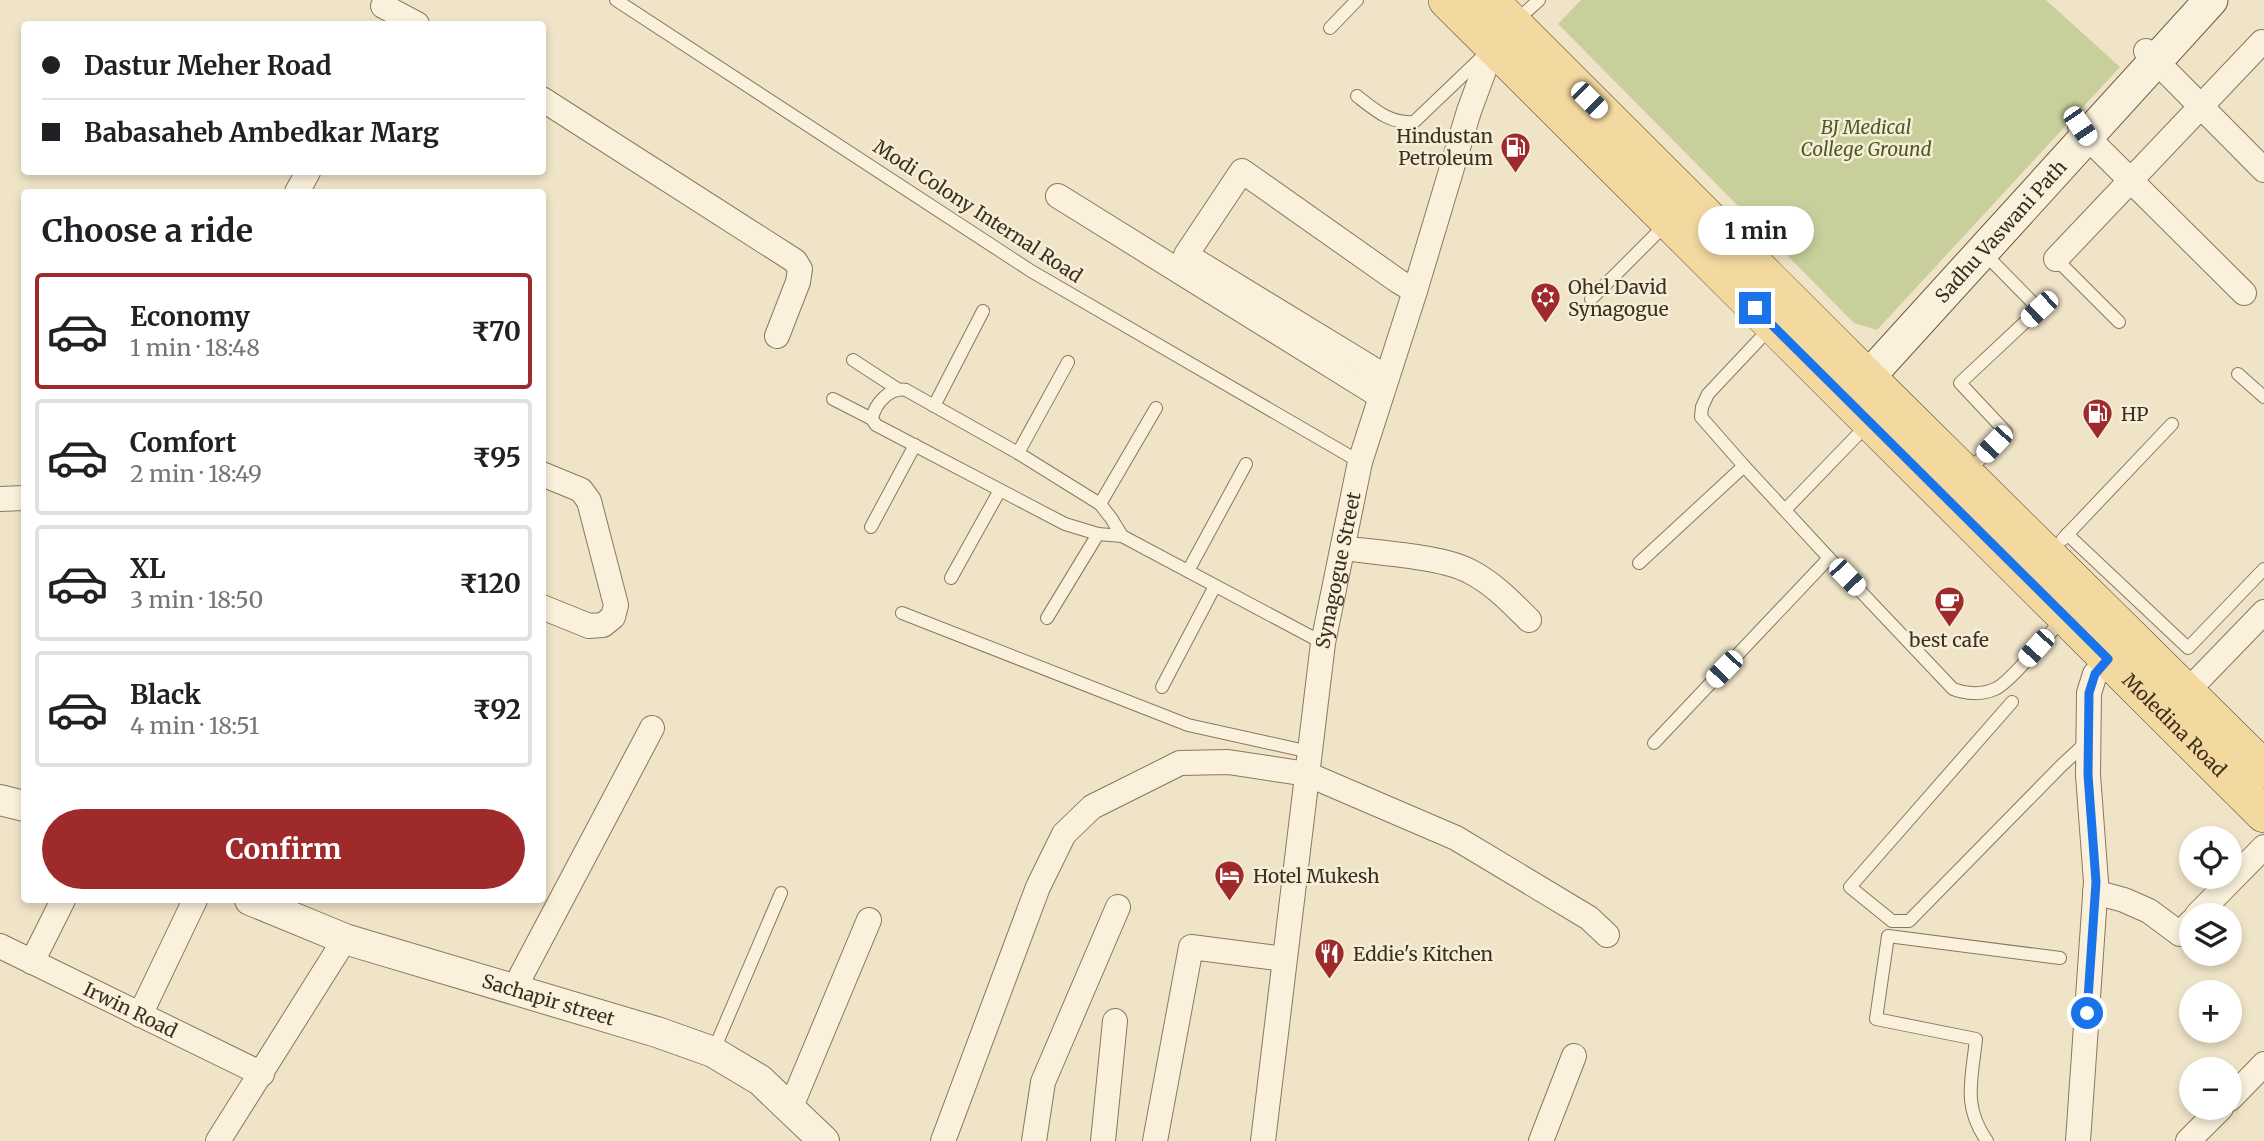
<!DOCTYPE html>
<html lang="en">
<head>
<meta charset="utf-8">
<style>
	:root { --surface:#fff; --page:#f2f2f2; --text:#202124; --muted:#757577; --line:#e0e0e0; --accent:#9e2a2b }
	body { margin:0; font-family:Merriweather,serif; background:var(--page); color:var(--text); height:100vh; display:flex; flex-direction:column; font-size:26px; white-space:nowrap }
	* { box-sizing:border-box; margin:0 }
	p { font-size:23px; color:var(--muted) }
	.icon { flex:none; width:38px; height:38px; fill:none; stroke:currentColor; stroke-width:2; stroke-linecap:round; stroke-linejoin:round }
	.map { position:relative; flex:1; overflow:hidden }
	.details { position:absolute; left:21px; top:189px; width:525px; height:714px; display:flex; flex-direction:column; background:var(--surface); border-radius:7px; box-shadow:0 4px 10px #0003 }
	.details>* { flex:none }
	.top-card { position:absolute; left:21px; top:21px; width:525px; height:154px; border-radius:7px; box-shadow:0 4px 10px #0003; display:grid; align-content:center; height:154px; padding:0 21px; background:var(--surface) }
	.tools { position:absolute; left:2179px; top:826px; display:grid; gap:14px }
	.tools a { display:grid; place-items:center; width:63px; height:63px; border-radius:50%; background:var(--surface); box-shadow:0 4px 10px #0003; font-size:35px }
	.end { position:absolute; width:32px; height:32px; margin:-16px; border:9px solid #1a73e8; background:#fff; box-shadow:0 0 0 4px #fff }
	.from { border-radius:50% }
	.bubble { position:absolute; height:49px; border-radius:24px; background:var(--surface); box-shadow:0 4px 10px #0003; font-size:23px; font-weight:700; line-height:49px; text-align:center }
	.car { position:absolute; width:21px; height:42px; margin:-21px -10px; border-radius:9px; box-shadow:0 0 5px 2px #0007; background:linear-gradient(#fff 24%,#345 0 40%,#fff 0 76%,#345 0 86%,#fff 0) }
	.top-card b { display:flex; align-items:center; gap:24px; height:66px; font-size:26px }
	.top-card b+b { border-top:2px solid var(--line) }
	.top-card i { width:18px; height:18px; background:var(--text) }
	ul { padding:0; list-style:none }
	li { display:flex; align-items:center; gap:21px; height:116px; margin:0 14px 10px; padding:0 7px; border:4px solid var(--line); border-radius:7px }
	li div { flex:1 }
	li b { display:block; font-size:26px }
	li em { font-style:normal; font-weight:700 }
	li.on { border-color:var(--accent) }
	li>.icon { width:63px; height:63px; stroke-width:1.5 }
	h2 { padding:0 21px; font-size:32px; line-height:84px }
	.primary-button { display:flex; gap:14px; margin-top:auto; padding:14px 21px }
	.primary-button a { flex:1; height:80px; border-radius:42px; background:var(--accent); color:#fff; font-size:28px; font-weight:700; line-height:80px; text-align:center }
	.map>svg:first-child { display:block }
</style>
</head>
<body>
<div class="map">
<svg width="2264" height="1141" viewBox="0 0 2264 1141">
	<rect width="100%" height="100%" fill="#f0e4c8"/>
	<polygon fill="#c9cf9b" points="1581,0 2046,0 2120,67 1877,330 1854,323 1558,24"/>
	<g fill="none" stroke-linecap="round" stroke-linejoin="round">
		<defs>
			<g id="service">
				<polyline points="616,0 1031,271 1360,462"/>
				<polyline points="1516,21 1539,0"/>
				<polyline points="1330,28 1357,0"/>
				<path d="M1357 96C1375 110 1390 124 1414 122L1483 56"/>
				<polyline points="2056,259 2119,322"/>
				<polyline points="1591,299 1666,224"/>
				<polyline points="853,360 896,388"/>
				<polyline points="2238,374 2264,397"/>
				<polyline points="833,399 872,419"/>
				<polyline points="934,406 983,311"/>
				<polyline points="1018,453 1068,362"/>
				<polyline points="1744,466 1701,417 1702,407 1708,394 1771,327"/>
				<polyline points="1968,472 2006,432 1960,383 2039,309 1982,251"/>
				<polyline points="1100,504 1156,408"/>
				<polyline points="1785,510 1869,423"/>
				<polyline points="871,527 915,445"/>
				<polyline points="2067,534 2188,648 2264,569"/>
				<path d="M1122 536 1111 518 1100 504 1018 453 906 390C890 387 875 403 872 419L876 425 1065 524 1098 534 1122 536 1323 643"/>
				<polyline points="2062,540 2172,424"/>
				<path d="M1829 558 1953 689C1966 694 1982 695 1995 689 2009 684 2051 632 2063 618"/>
				<polyline points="1639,563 1744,466 1829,558 1654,743"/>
				<polyline points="1188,571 1246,464"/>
				<polyline points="951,578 1000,490"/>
				<polyline points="902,613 1188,725 1310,752"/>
				<polyline points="1047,618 1098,534"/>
				<polyline points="1162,687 1215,586"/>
				<polyline points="2012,702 1850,887 1892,921 1909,921 2061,766 2088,741"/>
				<polyline points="713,1052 781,893"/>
				<path d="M1987 1141C1962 1106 1972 1079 1976 1039L1876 1019 1888 936 2060 958"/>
			</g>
			<g id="minor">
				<polyline points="383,6 417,24"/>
				<polyline points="2146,51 2264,170"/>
				<polyline points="542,99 795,261 800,269 798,282 777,336"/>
				<polyline points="2080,126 2088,138 2244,293"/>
				<polyline points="297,192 308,172"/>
				<polyline points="1058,196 1380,396"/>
				<polyline points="2056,259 2262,42"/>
				<polyline points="1386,377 1186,255 1242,171 1398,281 1415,291"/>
				<polyline points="542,474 581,490 589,501 616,605 613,617 603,625 589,626 542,607"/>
				<polyline points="0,499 24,498"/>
				<path d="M1343 548C1377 553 1443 556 1471 572 1494 584 1511 602 1529 620"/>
				<polyline points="2177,702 2264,612"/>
				<polyline points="2095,892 2124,900 2149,911 2180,934 2191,922"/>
				<polyline points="2197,915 2264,847"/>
				<path id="s1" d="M0 946 262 1074"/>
				<polyline points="32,962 63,900"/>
				<polyline points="514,989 652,728"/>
				<polyline points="140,1015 195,900"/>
				<polyline points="2230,1099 2264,1064"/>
				<polyline points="790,1109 869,920"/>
				<polyline points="218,1141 345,939"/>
				<polyline points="943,1141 1038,887 1064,834 1092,807 1180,763 1228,762 1307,774 1456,838 1589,918 1607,935"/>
				<polyline points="1034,1141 1043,1082 1118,907"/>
				<polyline points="1103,1141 1115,1021"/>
				<polyline points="1155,1141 1191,947 1284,959"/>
				<path id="s2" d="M1263 1141 1323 643 1360 462 1415 291 1469 111 1493 46 1502 36"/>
				<polyline points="1541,1141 1574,1056"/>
				<polyline points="2078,1141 2096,882 2088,775 2089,693 2095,674 2108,659"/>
				<polyline points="2188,1141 2221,1108"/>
			</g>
			<g id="tertiary">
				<polyline points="0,800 24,806"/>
				<path id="s3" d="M250 900 345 939 657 1032 713 1052 760 1080 824 1141"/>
			</g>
			<g id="secondary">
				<path id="s4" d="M1850 397 2211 0"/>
			</g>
			<g id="primary">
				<path id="s5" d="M1447 0 2264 814"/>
				<polyline points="1489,0 1868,378 2264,769"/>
			</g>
		</defs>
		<use href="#service" stroke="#8d765c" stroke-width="14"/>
		<use href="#minor" stroke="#8d765c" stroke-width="26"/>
		<use href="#tertiary" stroke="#8d765c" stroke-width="32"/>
		<use href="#secondary" stroke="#6f573f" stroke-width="35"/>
		<use href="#primary" stroke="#5b4430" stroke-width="38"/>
		<use href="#service" stroke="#faf1dc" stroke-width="12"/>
		<use href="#minor" stroke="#faf1dc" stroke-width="24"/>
		<use href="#tertiary" stroke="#faf1dc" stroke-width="30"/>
		<use href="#secondary" stroke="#faf1dc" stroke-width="33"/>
		<use href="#primary" stroke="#f3d9a0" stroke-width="37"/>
	</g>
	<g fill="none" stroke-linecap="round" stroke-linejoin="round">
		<polyline stroke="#1a73e8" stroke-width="9" points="1755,308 2108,659 2095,674 2089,693 2088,775 2096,882 2087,1013"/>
	</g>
	<defs>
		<symbol id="fuel-pin" viewBox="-11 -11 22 30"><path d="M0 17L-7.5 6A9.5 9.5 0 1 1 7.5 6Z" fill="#9e2a2b" stroke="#f7eed8"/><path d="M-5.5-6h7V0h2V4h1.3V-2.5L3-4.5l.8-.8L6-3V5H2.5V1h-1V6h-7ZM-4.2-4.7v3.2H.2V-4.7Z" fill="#fff"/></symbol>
		<symbol id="synagogue-pin" viewBox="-11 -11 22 30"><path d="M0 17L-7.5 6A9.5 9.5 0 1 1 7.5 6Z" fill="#9e2a2b" stroke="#f7eed8"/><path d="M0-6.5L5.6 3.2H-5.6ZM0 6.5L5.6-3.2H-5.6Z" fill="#fff"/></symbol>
		<symbol id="cafe-pin" viewBox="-11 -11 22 30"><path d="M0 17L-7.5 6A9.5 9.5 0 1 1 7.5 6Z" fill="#9e2a2b" stroke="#f7eed8"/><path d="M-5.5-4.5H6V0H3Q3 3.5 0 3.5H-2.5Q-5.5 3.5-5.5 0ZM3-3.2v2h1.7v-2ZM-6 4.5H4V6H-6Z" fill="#fff"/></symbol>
		<symbol id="hotel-pin" viewBox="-11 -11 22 30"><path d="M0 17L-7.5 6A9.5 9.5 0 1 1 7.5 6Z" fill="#9e2a2b" stroke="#f7eed8"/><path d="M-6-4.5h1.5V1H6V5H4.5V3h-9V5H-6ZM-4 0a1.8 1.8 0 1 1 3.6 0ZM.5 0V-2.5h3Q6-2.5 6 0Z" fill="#fff"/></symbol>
		<symbol id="restaurant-pin" viewBox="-11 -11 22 30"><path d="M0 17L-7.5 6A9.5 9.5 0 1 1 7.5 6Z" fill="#9e2a2b" stroke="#f7eed8"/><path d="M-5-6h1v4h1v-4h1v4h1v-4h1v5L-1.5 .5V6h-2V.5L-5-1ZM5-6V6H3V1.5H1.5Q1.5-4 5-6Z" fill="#fff"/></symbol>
	</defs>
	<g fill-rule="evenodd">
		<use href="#fuel-pin" x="1498" y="130" width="35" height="47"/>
		<use href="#synagogue-pin" x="1528" y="280" width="35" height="47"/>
		<use href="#fuel-pin" x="2080" y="396" width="35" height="47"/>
		<use href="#cafe-pin" x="1932" y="584" width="35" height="47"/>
		<use href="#hotel-pin" x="1212" y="858" width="35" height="47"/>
		<use href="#restaurant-pin" x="1312" y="936" width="35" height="47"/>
	</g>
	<g text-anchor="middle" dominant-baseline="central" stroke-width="5" stroke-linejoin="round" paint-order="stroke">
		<g font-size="19" font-style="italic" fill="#4d5a26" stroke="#f7eed8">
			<text x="1866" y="127">BJ Medical<tspan x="1866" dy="22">College Ground</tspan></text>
		</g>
		<g font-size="19" fill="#3d2e20" stroke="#f7eed8" text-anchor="start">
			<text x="1493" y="136" text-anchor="end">Hindustan<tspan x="1493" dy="22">Petroleum</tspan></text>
			<text x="1568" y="287">Ohel David<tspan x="1568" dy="22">Synagogue</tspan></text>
			<text x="2121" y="414">HP</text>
			<text x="1949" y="640" text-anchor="middle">best cafe</text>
			<text x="1253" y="876">Hotel Mukesh</text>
			<text x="1353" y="954">Eddie's Kitchen</text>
		</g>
		<g font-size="19" fill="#3d2e20" stroke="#f7eed8">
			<text transform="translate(978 211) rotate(33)">Modi Colony Internal Road</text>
			<text stroke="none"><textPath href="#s4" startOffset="224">Sadhu Vaswani Path</textPath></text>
			<text stroke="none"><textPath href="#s2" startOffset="576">Synagogue Street</textPath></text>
			<text stroke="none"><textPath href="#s5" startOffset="1027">Moledina Road</textPath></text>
			<text stroke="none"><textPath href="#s3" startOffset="315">Sachapir street</textPath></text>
			<text stroke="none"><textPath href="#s1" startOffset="145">Irwin Road</textPath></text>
		</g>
	</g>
</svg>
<div class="tools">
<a><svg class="icon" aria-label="locate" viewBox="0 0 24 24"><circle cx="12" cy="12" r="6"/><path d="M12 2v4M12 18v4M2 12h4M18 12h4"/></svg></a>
<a><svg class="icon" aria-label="layers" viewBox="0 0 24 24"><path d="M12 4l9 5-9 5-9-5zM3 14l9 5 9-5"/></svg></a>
<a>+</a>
<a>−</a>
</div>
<i class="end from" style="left:2087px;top:1013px"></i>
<i class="end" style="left:1755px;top:308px"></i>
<div class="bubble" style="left:1698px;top:206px;width:116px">1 min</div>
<i class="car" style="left:1589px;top:100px;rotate:135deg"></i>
<i class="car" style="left:2080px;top:126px;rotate:146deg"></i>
<i class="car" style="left:2039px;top:309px;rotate:227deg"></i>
<i class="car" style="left:1994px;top:444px;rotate:223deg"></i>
<i class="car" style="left:1847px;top:577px;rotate:136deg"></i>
<i class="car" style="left:2036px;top:648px;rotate:222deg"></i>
<i class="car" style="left:1724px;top:669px;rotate:224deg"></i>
<div class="top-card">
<b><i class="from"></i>Dastur Meher Road</b>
<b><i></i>Babasaheb Ambedkar Marg</b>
</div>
<section class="details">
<h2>Choose a ride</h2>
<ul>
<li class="on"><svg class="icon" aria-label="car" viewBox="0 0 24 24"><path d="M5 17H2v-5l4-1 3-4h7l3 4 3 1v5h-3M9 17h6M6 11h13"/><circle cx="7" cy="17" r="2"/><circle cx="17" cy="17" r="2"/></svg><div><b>Economy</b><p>1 min · 18:48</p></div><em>₹70</em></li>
<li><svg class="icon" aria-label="car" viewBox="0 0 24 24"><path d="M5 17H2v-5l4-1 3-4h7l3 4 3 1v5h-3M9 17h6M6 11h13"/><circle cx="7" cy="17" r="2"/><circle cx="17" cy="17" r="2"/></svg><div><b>Comfort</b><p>2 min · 18:49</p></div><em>₹95</em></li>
<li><svg class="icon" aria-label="car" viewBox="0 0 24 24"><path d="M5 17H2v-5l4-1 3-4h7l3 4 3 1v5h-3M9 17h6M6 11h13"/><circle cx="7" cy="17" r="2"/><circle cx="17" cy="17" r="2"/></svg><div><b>XL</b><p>3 min · 18:50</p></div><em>₹120</em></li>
<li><svg class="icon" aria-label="car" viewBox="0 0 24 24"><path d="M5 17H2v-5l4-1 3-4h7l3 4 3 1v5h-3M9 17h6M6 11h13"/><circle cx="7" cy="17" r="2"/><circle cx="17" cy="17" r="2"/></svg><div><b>Black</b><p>4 min · 18:51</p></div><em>₹92</em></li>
</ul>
<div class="primary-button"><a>Confirm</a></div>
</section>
</div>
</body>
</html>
